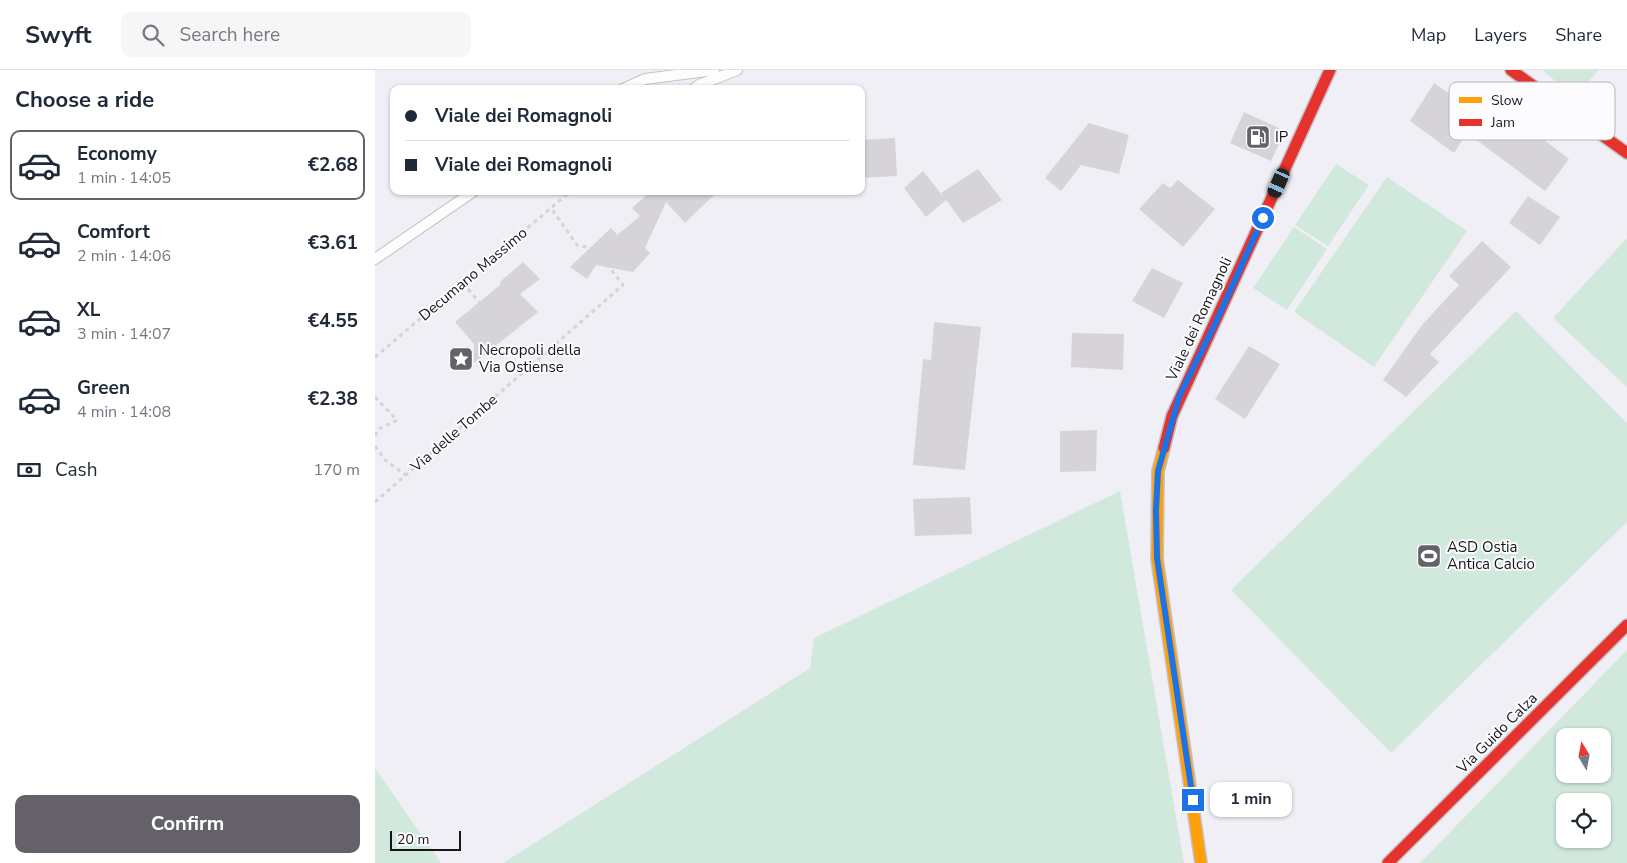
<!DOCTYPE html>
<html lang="en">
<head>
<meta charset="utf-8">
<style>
	:root { --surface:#fff; --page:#f6f6f7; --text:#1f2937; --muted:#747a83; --line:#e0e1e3; --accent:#646268 }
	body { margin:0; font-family:"Nunito Sans",sans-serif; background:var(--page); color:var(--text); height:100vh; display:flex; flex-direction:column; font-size:19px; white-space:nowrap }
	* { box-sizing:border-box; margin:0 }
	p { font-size:16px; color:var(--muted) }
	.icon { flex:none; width:28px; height:28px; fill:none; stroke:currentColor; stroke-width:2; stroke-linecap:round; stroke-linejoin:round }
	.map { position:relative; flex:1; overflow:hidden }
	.sheet { display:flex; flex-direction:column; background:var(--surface); width:375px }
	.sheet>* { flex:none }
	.guide { position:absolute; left:15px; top:15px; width:475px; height:110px; border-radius:10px; box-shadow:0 1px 4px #0004; display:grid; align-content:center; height:110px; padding:0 15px; background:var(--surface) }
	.needle { width:32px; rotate:350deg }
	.tools { position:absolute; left:1181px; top:658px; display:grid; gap:10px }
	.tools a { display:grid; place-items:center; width:55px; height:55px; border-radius:10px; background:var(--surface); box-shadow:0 1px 4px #0004; font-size:25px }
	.scale { position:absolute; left:15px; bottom:12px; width:71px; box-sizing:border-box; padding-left:5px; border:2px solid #18161b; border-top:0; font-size:14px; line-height:18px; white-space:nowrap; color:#18161b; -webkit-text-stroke:4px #fcfbfe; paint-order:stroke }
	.end { position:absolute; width:22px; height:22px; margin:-11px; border:6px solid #1a73e8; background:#fff; box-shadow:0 0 0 2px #fff }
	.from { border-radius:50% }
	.bubble { position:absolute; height:35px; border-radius:10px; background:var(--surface); box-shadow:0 1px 4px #0004; font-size:16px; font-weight:700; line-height:35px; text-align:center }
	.car { position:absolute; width:15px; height:30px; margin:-15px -8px; border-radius:6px; box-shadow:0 0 4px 1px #0007; background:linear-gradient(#222 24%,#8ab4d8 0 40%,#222 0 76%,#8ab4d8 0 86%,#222 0) }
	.guide b { display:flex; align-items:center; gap:18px; height:48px; font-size:19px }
	.guide b+b { border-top:1px solid var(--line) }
	.guide i { width:12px; height:12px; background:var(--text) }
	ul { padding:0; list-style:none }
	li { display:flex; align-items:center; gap:15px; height:70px; margin:0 10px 8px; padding:0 5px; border:2px solid transparent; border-radius:10px }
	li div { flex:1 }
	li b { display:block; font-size:19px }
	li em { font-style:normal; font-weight:700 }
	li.on { border-color:var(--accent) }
	li>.icon { width:45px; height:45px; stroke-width:1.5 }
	h2 { padding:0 15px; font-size:22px; line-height:60px }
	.pay { display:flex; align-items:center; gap:12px; height:55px; padding:0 15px; font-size:19px }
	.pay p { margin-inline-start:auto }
	.primary-button { display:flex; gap:10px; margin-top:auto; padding:10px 15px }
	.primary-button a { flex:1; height:58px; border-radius:10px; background:var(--accent); color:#fff; font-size:20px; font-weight:700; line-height:58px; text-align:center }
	header { display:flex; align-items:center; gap:30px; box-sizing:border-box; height:70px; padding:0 25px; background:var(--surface); border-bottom:1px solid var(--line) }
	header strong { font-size:24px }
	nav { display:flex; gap:28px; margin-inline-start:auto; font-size:18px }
	.search { width:350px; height:45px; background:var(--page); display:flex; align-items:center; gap:12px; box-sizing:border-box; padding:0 18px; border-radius:10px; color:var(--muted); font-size:19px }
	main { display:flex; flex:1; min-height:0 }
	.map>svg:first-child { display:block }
</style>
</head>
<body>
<header>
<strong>Swyft</strong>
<div class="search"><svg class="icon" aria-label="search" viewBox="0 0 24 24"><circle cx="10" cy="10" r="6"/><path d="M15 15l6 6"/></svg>Search here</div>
<nav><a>Map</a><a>Layers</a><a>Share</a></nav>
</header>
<main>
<section class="sheet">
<h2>Choose a ride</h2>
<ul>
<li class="on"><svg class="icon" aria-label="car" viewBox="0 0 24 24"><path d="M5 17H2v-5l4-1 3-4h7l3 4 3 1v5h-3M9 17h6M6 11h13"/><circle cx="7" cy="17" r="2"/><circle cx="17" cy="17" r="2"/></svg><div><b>Economy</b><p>1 min · 14:05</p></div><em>€2.68</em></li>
<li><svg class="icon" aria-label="car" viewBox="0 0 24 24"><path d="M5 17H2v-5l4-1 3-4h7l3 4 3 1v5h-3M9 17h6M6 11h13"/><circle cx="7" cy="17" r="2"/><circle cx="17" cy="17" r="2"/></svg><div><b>Comfort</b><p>2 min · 14:06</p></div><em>€3.61</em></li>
<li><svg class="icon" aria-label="car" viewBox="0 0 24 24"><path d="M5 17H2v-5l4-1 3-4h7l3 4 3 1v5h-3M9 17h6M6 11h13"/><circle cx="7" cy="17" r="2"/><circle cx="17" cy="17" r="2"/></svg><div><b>XL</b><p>3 min · 14:07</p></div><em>€4.55</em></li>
<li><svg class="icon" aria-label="car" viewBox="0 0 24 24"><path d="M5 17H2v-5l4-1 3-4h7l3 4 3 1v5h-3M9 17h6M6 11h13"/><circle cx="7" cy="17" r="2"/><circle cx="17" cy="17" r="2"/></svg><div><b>Green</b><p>4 min · 14:08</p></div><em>€2.38</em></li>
</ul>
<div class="pay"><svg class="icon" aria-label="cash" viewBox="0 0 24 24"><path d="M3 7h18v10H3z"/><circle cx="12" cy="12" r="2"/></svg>Cash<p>170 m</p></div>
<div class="primary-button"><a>Confirm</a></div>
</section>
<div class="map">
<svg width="1252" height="793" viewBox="0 0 1252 793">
	<rect width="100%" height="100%" fill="#f1eff6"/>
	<g fill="#d1e9dd" fill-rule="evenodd">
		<polygon points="1167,0 1223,0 1201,28"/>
		<polygon points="961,94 994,115 953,176 920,155"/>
		<polygon points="1012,107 1092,161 999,297 919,242"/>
		<polygon points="919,157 952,179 912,240 878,218"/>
		<polygon points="1252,168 1252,317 1178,248"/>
		<polygon points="1141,241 1252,353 1252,452 1016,683 856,520"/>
		<polygon points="745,421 809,793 128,793 435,598 439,568"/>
		<path d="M1252 580V793H1045ZM1190 666H1228V704H1190ZM1190 731H1228V769H1190Z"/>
		<polygon points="0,698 66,793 0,793"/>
	</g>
	<g fill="#d6d4d9">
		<polygon points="1059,13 1133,64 1143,50 1194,89 1170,121 1092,63 1079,83 1035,51"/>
		<polygon points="869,42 910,61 896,91 855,73"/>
		<polygon points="714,53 754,65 744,104 706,95 686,121 670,108"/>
		<polygon points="520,68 522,106 486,108 486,70"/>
		<polygon points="603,99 627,130 588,153 571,130 551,147 529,118 548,101 571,130 566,123"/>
		<polygon points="803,110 840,139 808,177 764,139 788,113 795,118"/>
		<polygon points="276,121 343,121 310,153 291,132 270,178 275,183 258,202 221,195 212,209 195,197 236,158 242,164 240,167 265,146 257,138"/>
		<polygon points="1153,126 1185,147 1165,175 1134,153"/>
		<polygon points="1107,171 1136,197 1055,284 1064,292 1031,327 1008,310 1047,255 1084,215 1074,206"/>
		<polygon points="148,192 165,209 145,224 163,242 99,293 99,274 80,252 125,215 126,211"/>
		<polygon points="777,198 808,213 789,248 757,231"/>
		<polygon points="559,252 606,257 590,400 538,395 548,289 556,290"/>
		<polygon points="697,263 749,264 748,300 696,297"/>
		<polygon points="874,276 905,294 870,349 840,329"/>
		<polygon points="722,360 721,401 685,402 685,361"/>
		<polygon points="595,427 597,464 540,466 538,429"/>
	</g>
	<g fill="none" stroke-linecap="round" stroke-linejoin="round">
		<defs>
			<g id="lane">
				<polyline points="248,19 270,9 339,0"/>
				<polyline points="319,19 324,15 362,0"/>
				<polyline points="0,189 99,121"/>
			</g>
			<polyline id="slow" points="789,378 783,401 782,489 826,793"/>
			<g id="jam">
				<polyline points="1136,0 1252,83"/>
				<polyline points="789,378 797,346 955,0"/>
				<polyline points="1013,793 1252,555"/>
			</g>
		</defs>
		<use href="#lane" stroke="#c4c2c8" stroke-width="12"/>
		<use href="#slow" stroke="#c4c2c8" stroke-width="14"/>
		<use href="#jam" stroke="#c4c2c8" stroke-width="14"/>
		<g stroke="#d4d3d6" stroke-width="3" stroke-dasharray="4 4" stroke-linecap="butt">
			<polyline points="88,213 131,264"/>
			<polyline points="0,287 196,121"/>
			<polyline points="0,327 22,350 2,360 0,367"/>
			<polyline points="0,376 10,390 31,405"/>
			<polyline points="0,432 248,215 220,179 202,175 176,138"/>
		</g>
		<use href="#lane" stroke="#fdfdfe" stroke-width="10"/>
		<use href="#slow" stroke="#ff9f0a" stroke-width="11"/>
		<use href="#jam" stroke="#e5322d" stroke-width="11"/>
	</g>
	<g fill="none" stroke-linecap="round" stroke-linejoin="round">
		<polyline stroke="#1a73e8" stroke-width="6" points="818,730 782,488 781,440 783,401 804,327 840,254 888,148"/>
	</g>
	<defs>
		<symbol id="fuel-square" viewBox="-11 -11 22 22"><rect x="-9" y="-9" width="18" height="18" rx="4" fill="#646268" stroke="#fcfbfe"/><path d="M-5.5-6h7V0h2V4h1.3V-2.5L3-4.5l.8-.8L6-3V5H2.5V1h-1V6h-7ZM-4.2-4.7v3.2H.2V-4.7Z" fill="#fff"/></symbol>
		<symbol id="sight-square" viewBox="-11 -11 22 22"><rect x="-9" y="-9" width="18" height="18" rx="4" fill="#646268" stroke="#fcfbfe"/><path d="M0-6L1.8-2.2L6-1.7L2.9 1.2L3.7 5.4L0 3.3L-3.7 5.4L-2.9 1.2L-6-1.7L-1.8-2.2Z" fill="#fff"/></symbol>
		<symbol id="stadium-square" viewBox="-11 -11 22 22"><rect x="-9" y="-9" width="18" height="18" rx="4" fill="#646268" stroke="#fcfbfe"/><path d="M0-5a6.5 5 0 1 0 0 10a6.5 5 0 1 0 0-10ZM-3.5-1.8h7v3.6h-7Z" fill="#fff"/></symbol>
	</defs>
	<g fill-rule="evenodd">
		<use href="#fuel-square" x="869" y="53" width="28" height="28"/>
		<use href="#sight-square" x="72" y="275" width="28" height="28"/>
		<use href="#stadium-square" x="1040" y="472" width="28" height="28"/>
	</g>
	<g text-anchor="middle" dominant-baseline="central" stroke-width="4" stroke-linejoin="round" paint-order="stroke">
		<g font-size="15" fill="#18161b" stroke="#fcfbfe" text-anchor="start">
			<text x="900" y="67">IP</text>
			<text x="104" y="280">Necropoli della<tspan x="104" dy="17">Via Ostiense</tspan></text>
			<text x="1072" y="477">ASD Ostia<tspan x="1072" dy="17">Antica Calcio</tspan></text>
		</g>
		<g font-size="15" fill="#18161b" stroke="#fcfbfe">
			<text transform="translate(98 204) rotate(-40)">Decumano Massimo</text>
			<text transform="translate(824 249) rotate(-65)">Viale dei Romagnoli</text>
			<text transform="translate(79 363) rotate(-41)">Via delle Tombe</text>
			<text transform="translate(1122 663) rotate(-45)">Via Guido Calza</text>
		</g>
	</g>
	<rect x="1074" y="12" width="166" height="58" rx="8" fill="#fcfbfe" stroke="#b8b6ba" stroke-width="1"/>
	<rect x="1084" y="27" width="23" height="6" fill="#ff9f0a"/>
	<rect x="1084" y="49" width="23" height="7" fill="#e5322d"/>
	<g font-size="14" fill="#18161b">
		<text x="1116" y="35">Slow</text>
		<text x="1116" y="57">Jam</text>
	</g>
</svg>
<div class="tools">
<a><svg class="needle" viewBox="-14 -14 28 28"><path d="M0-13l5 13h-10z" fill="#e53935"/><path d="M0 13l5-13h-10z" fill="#747a83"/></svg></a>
<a><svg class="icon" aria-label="locate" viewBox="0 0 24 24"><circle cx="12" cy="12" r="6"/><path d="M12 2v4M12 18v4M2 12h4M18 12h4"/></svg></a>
</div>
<div class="scale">20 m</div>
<i class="end from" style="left:888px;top:148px"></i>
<i class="end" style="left:818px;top:730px"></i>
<div class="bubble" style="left:835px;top:712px;width:82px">1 min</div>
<i class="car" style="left:904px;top:113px;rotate:204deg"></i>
<div class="guide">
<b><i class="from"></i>Viale dei Romagnoli</b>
<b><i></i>Viale dei Romagnoli</b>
</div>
</div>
</main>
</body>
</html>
